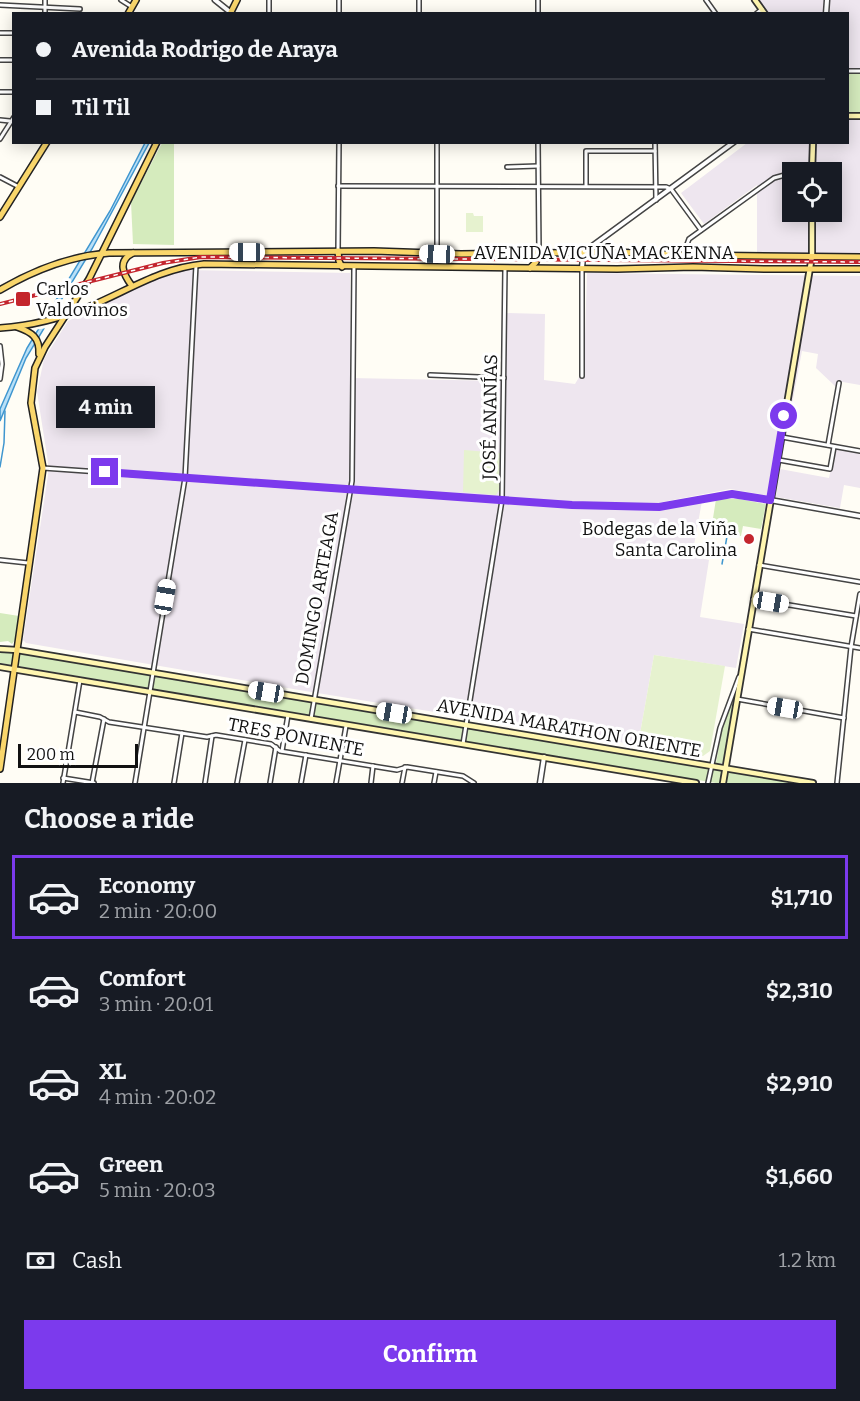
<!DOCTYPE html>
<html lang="en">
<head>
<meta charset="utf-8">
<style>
	:root { --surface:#171b24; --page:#20242c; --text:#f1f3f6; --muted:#9ea1a6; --line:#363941; --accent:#7c3aed }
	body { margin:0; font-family:Bitter,serif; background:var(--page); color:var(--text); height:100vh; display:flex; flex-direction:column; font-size:22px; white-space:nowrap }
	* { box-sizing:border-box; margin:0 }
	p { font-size:20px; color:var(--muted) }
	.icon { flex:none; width:33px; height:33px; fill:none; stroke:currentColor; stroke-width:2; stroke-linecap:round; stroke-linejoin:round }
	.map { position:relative; height:783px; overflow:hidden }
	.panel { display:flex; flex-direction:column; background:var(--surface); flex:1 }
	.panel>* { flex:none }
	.guide { position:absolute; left:12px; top:12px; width:837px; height:132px; border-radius:0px; box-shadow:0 3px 15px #0003; display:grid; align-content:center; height:132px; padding:0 24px; background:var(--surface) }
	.fabs { position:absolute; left:782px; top:162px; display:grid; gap:12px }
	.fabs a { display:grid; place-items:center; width:60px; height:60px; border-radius:0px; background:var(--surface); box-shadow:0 3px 15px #0003; font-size:30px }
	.scale { position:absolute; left:18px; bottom:15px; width:120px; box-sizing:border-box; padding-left:6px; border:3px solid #111; border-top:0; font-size:16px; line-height:21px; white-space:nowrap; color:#111; -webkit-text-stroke:4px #fff; paint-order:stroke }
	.end { position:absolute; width:27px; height:27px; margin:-14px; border:8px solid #7c3aed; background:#fff; box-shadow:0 0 0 3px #fff }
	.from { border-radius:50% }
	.bubble { position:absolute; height:42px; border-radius:0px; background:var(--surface); box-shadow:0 3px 15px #0003; font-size:20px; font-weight:700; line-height:42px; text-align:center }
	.car { position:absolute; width:18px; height:36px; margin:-18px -9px; border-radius:8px; box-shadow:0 0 4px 2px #0007; background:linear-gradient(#fff 24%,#345 0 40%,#fff 0 76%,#345 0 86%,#fff 0) }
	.guide b { display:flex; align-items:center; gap:21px; height:57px; font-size:22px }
	.guide b+b { border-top:2px solid var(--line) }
	.guide i { width:15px; height:15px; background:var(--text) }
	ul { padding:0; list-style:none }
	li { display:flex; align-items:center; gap:18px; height:84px; margin:0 12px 9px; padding:0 12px; border:3px solid transparent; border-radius:0px }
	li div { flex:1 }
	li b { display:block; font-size:22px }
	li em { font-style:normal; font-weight:700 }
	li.selected { border-color:var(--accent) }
	li>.icon { width:54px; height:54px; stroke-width:1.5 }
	h2 { padding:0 24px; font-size:27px; line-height:72px }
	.pay { display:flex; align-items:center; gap:15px; height:66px; padding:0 24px; font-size:22px }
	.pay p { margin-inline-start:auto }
	.primary-button { display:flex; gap:12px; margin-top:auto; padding:12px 24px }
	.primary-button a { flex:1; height:69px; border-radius:0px; background:var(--accent); color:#fff; font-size:24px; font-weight:700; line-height:69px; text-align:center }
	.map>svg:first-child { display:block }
</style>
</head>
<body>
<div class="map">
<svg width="860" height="783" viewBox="0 0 860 783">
	<rect width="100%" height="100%" fill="#fffdf5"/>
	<g fill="#eee6ef" fill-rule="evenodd">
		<path d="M751 0H860V255L757 254V185L704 224 681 193 747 143 848 142V14L761 13ZM792 172H831V212H792Z"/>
		<polygon points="187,270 350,273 351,378 502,381 505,313 545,314 544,380 575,384 584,369 587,273 860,276 860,385 837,381 836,387 816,368 818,354 802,351 780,469 829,478 835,449 860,454 860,488 844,485 840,508 730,489 652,504 651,510 702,501 692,556 709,560 700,617 744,624 736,668 654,655 638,745 305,691 26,643 23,640 48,475 48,462 37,392 44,359 68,321 159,278"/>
	</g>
	<g fill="#d5ebbd">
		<rect x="848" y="73" width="12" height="40"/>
		<polygon points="162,143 174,143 174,245 133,244 131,202"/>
		<polygon points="716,499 739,499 766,504 761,529 743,526 741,536 711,531"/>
		<polygon points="0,613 19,616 15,640 12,644 8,641 0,642"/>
		<polygon points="0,650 12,651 806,783 716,783 0,663"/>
		<polygon points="732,698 735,699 724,763 716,763 723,724"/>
	</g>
	<g fill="#e6f2cf">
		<polygon points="466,213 473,213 474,216 483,216 483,232 466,232"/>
		<polygon points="464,450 500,453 499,490 496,495 463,492"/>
		<polygon points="654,655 725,666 710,751 703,756 638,745"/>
	</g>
	<polygon fill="#b9e0f7" stroke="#3f96cf" stroke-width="1.5" points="145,143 149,143 92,249 26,358 0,421 0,409 27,348 110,211"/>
	<polygon fill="#fffdf5" points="65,299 47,328 34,330 52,302"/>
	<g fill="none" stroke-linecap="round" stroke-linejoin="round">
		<g stroke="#3f96cf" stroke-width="1.5">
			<polyline points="0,467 4,443 5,411"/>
			<polyline points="722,564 728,531"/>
		</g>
		<defs>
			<g id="minor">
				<polyline points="121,0 132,7"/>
				<polyline points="269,0 269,14"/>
				<polyline points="339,0 339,14"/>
				<polyline points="419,0 419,14"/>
				<polyline points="538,0 538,14"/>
				<polyline points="706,0 716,14"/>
				<polyline points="0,5 80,9"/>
				<polyline points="45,14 45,0"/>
				<polyline points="756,14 762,9"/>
				<polyline points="0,33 14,33"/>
				<polyline points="0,60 14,60"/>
				<polyline points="848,71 860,71"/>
				<polyline points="0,92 14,92"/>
				<polyline points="0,120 10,121"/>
				<polyline points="0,139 14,117"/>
				<polyline points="437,142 437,254"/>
				<polyline points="538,142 539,252"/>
				<polyline points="655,142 656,200"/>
				<polyline points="507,167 538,166"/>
				<polyline points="0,177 19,187"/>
				<polyline points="338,186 666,187 671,189 701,230"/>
				<polyline points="586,186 586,151 655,151"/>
				<polyline points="338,251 339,142"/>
				<polyline points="683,255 689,239 774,178 792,173"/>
				<polyline points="582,268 582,376"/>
				<polyline points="0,346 2,364 0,379"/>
				<polyline points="430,375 504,378"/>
				<polyline points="782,437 860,451"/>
				<polyline points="828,445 839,383"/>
				<polyline points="779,460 830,469 834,447"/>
				<polyline points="43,468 572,505 659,507 732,494 770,500"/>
				<polyline points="0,560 28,563"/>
				<polyline points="759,565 860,582"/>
				<polyline points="753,599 856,616"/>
				<polyline points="748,629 860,648"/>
				<polyline points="737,699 844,718"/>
				<polyline points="75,712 100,717 109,722 207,737 216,735 271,744 280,751 397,770 407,767 463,776 474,783"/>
				<polyline points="311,719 352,481 354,267"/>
				<polyline points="463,744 502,500 505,268"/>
				<polyline points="282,751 288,715"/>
				<polyline points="63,778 94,783"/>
				<polyline points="63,783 80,680"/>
				<polyline points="92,783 104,719"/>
				<polyline points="135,783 185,478 196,265"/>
				<polyline points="174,783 182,733"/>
				<polyline points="205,783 212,736"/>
				<polyline points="237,783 245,740"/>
				<polyline points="270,783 276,747"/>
				<polyline points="301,783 306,755"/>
				<polyline points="336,783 346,726"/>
				<polyline points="371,783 373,766"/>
				<polyline points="402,783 405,767"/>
				<polyline points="434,783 436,772"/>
				<polyline points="708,783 720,728 739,677"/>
				<polyline points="837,783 851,647 860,594"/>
			</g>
			<g id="tertiary">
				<polyline points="215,0 230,12"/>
				<polyline points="826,14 827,0"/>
				<polyline points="582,268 583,257 588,249 734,142"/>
				<polyline points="770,500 860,516"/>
				<polyline points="540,783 544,757"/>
			</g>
			<g id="secondary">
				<polyline points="755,0 765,14"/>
				<polyline points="848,116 860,116"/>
				<polyline points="812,172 813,142"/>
				<polyline points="0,649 17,650 813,783"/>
				<polyline points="0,667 696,783"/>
				<polyline points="723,783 812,256 812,212"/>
			</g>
			<g id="primary">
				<polyline points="128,14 136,0"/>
				<polyline points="230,14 237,0"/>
				<polyline points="0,217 47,142"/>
				<polyline points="338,251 339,261 342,267"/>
				<polyline points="530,268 536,262 539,253"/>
				<path d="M132 286C123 274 117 261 133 253"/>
				<path d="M0 290C34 270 69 256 109 253L374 251 461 254 614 252 683 255 860 257"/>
				<path d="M17 327C32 332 40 338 39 354"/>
				<path d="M0 328C31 326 62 318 91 306 129 290 161 268 204 264L617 269 693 267 765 269H860"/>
				<polyline points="0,769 43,468 31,403 35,368 45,347 89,279 157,142"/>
			</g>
		</defs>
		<use href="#minor" stroke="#444" stroke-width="6"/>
		<use href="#tertiary" stroke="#444" stroke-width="7"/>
		<use href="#secondary" stroke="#333" stroke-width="8"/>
		<use href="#primary" stroke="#222" stroke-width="8"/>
		<use href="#minor" stroke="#fff" stroke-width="3"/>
		<use href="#tertiary" stroke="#fff" stroke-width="4"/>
		<use href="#secondary" stroke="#fff6b0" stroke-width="4.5"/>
		<use href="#primary" stroke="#f9d66b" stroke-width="5"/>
		<defs>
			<polyline id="rail" points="0,304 163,263 201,257 860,262"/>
		</defs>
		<use href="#rail" stroke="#c4262e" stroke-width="4"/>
		<use href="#rail" stroke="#fff" stroke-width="1.5" stroke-dasharray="4.5" stroke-linecap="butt"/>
	</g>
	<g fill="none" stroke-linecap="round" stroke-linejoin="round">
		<polyline stroke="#7c3aed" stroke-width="8" points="105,472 572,505 659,507 732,494 770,500 784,416"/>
	</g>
	<g fill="#c4262e" stroke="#fff" stroke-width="2">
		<rect x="15" y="291" width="16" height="16" rx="3"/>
		<circle cx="749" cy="539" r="6"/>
	</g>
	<g text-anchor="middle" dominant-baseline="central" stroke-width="6" stroke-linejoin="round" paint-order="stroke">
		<g font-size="18" fill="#111" stroke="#fff">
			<text x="604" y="253">AVENIDA VICUÑA MACKENNA</text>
			<text transform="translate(490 417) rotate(-89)">JOSÉ ANANÍAS</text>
			<text transform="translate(317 598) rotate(-80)">DOMINGO ARTEAGA</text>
			<text transform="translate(569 728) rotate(10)">AVENIDA MARATHON ORIENTE</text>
			<text transform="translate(296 737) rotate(11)">TRES PONIENTE</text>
		</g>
		<g font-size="18" fill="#111" stroke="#fff" text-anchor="start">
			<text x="36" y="289">Carlos<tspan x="36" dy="21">Valdovinos</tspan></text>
			<text x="737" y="529" text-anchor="end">Bodegas de la Viña<tspan x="737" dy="21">Santa Carolina</tspan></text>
		</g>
	</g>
</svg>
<div class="fabs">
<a><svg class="icon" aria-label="locate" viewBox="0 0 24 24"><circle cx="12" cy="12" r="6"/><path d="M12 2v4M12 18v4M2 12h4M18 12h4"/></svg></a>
</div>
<div class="scale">200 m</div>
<i class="end from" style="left:784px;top:416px"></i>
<i class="end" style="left:105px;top:472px"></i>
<div class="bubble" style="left:56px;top:386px;width:99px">4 min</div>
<i class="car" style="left:247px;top:252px;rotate:270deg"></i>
<i class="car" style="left:437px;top:254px;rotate:272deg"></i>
<i class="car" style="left:165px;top:597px;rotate:10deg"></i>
<i class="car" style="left:771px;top:602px;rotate:99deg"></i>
<i class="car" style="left:266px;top:692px;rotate:280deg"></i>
<i class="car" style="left:785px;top:708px;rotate:280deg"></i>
<i class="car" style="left:394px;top:713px;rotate:280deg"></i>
<div class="guide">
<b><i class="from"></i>Avenida Rodrigo de Araya</b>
<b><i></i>Til Til</b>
</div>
</div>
<section class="panel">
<h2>Choose a ride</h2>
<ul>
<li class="selected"><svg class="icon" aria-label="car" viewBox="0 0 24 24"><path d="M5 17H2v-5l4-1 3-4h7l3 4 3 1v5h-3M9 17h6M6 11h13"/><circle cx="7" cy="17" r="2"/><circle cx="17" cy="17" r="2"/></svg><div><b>Economy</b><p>2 min · 20:00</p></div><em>$1,710</em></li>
<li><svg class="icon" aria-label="car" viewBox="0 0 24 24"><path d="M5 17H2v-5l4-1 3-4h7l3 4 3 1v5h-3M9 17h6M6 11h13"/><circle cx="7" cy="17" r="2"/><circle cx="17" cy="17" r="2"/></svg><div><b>Comfort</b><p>3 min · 20:01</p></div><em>$2,310</em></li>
<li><svg class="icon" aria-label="car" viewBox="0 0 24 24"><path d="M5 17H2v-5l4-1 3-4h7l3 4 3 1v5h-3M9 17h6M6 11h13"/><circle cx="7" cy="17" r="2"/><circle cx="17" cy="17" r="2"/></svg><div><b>XL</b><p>4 min · 20:02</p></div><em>$2,910</em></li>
<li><svg class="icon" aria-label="car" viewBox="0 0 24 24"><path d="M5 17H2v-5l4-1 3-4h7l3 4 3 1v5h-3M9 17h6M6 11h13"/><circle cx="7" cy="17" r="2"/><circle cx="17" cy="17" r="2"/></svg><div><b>Green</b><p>5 min · 20:03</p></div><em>$1,660</em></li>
</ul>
<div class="pay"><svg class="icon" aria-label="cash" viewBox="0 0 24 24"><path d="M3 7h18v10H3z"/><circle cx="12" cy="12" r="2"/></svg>Cash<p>1.2 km</p></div>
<div class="primary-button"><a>Confirm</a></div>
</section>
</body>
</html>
